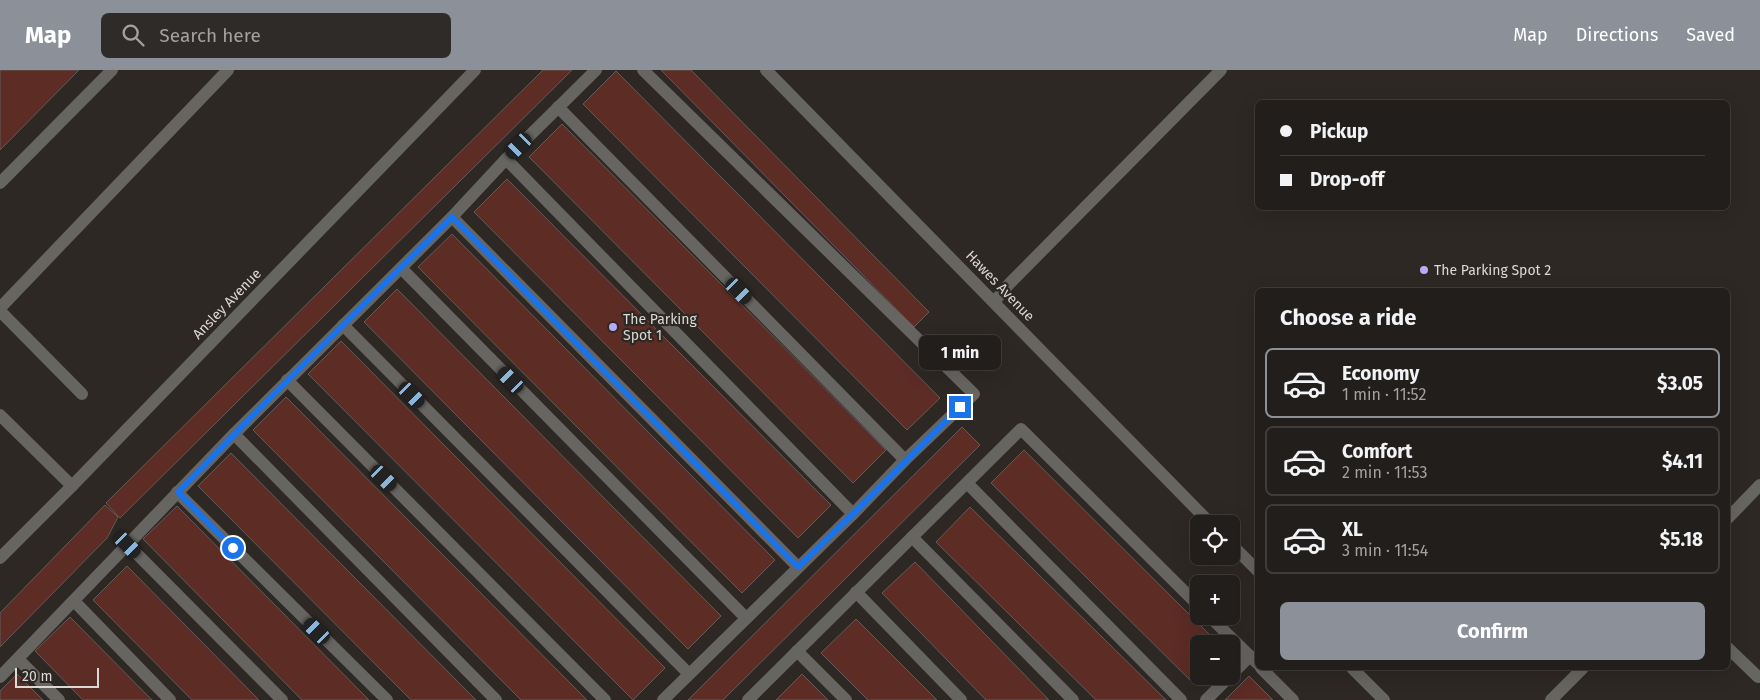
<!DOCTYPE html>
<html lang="en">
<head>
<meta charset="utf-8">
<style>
	:root { --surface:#221e1b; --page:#2e2b28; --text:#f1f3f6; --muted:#a2a2a3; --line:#3f3c3a; --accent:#8c9099 }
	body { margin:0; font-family:"Fira Sans",sans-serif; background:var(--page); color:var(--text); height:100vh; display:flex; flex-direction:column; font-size:19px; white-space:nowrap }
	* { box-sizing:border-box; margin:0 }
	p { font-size:16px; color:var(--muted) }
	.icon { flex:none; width:28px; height:28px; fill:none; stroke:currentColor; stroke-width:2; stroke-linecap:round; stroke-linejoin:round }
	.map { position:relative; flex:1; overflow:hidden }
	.drawer { position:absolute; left:1255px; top:218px; width:475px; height:382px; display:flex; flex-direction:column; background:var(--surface); border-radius:8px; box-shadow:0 5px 20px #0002,0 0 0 1px var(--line) }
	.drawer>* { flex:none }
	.banner { position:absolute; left:1255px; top:30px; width:475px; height:110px; border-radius:8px; box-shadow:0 5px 20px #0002,0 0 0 1px var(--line); display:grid; align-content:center; height:110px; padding:0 25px; background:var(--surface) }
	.fabs { position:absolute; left:1190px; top:445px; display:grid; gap:10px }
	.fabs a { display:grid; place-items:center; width:50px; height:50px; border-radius:8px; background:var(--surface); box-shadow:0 5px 20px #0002,0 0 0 1px var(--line); font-size:25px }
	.scale { position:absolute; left:15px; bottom:12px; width:84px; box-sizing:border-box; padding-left:5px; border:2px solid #dcd8d5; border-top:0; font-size:14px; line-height:18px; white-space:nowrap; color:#dcd8d5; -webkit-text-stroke:4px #2e2824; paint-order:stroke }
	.end { position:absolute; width:22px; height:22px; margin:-11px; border:6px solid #1a73e8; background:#fff; box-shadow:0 0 0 2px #fff }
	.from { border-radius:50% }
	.bubble { position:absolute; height:35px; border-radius:8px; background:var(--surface); box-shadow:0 5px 20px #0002,0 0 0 1px var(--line); font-size:16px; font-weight:700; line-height:35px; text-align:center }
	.car { position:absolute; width:15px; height:30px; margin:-15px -8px; border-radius:6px; box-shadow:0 0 4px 1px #0007; background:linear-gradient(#222 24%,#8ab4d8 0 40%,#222 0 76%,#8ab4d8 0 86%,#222 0) }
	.banner b { display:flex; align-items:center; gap:18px; height:48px; font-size:19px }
	.banner b+b { border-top:1px solid var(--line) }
	.banner i { width:12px; height:12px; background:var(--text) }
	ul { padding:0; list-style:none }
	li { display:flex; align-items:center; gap:15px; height:70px; margin:0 10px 8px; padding:0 15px; border:2px solid var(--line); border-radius:8px }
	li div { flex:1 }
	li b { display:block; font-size:19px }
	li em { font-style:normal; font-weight:700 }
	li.on { border-color:var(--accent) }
	li>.icon { width:45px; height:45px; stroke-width:1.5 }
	h2 { padding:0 25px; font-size:22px; line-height:60px }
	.primary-button { display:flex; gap:10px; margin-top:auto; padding:10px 25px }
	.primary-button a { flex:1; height:58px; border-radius:8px; background:var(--accent); color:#fff; font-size:20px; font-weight:700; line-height:58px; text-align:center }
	header { display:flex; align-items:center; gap:30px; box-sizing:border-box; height:70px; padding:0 25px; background:var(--accent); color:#fff }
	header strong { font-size:24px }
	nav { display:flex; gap:28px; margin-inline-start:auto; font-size:18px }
	.search { width:350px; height:45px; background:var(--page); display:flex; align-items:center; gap:12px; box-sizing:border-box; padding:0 18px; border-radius:8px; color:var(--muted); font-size:19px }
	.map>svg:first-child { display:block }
</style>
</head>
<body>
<header>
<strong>Map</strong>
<div class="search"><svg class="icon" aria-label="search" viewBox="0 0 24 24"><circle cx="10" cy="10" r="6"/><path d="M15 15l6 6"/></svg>Search here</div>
<nav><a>Map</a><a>Directions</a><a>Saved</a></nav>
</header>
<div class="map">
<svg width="1760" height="630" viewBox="0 0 1760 630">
	<rect width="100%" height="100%" fill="#2e2824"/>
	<g fill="#5c2c25" stroke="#645b5a">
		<polygon points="0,0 79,0 0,80"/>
		<polygon points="543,0 572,0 120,448 106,433"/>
		<polygon points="661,0 691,0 929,242 914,257"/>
		<polygon points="616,1 940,328 907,360 583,34"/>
		<polygon points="562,54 886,380 853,413 529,87"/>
		<polygon points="507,109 831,435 798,468 474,142"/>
		<polygon points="452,164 775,490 742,523 418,197"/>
		<polygon points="397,219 721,546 688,579 364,252"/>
		<polygon points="341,271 665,598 633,630 308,304"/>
		<polygon points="286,327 587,630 521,630 253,360"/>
		<polygon points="962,357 980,375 723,630 688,630"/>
		<polygon points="1024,380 1219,574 1199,574 1199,606 1204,606 1195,615 991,413"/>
		<polygon points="231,383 476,630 411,630 198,416"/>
		<polygon points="105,435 118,447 107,468 0,577 0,543"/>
		<polygon points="177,436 369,630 302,630 143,469"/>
		<polygon points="970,437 1166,630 1096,630 936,472"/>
		<polygon points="915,492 1049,630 986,630 882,523"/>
		<polygon points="127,496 259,630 192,630 93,530"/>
		<polygon points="70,547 152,630 83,630 35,581"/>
		<polygon points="856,549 937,630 868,630 821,583"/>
		<polygon points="17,604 43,630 0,630 0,621"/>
		<polygon points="802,604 828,630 776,630"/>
		<polygon points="1249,606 1273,630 1225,630"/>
	</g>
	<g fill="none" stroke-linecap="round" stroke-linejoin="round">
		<g stroke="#676562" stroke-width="12">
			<polyline points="643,0 974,324 905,390"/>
			<polyline points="766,0 1211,454"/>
			<polyline points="558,37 905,390 853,444 663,630"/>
			<polyline points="506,89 853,444"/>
			<polyline points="0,113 112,0"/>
			<polyline points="452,147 798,497"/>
			<polyline points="401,198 746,548"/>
			<polyline points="994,232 1010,213 1221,0"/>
			<polyline points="0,238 228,0"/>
			<polyline points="0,241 82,324"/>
			<polyline points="343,255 689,604"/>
			<polyline points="287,310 605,630"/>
			<polyline points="0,345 72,416"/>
			<polyline points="234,364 496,630"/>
			<polyline points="967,413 1181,630"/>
			<polyline points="177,422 387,630"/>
			<polyline points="1728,448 1760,415"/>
			<polyline points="912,467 1073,630"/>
			<polyline points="1231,474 1258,501"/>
			<polyline points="128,475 282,630"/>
			<polyline points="0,488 72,416 475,0"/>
			<polyline points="856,522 961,630"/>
			<polyline points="74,531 170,630"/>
			<polyline points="1209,546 1258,594"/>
			<polyline points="1728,578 1758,607"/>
			<polyline points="797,581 846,630"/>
			<polyline points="18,589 59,630"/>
			<polyline points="1261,598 1293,630"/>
			<polyline points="1352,598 1384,630"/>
			<polyline points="1231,605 1250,586"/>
			<polyline points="0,607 234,364 452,147 506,89 596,0"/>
			<polyline points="748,630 1021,359 1199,536"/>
			<polyline points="1206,630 1230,606"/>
			<polyline points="1551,630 1583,598"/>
		</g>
	</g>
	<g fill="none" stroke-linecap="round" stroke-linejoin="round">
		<polyline stroke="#1a73e8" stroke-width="6" points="233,478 178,422 274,324 452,147 798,497 853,444 960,337"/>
	</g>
	<g fill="#b7abf8" stroke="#2e2824" stroke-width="2">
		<circle cx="1424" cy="200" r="5"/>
		<circle cx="613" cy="257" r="5"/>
	</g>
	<g text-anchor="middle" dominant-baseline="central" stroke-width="4.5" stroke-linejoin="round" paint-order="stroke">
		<g font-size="14" fill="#dcd8d5" stroke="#2e2824" text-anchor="start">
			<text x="1434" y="200">The Parking Spot 2</text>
			<text x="623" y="249">The Parking<tspan x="623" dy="16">Spot 1</tspan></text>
		</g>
		<g font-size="14" fill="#dcd8d5" stroke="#2e2824">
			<text transform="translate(1000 216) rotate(46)">Hawes Avenue</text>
			<text transform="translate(227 234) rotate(-46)">Ansley Avenue</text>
		</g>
	</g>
</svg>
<div class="fabs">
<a><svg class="icon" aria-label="locate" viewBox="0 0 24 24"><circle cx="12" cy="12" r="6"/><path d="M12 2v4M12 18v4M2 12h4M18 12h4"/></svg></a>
<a>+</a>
<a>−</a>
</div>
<div class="scale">20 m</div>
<i class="end from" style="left:233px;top:478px"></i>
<i class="end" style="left:960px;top:337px"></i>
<div class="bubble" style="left:919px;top:265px;width:82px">1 min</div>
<i class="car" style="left:519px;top:76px;rotate:225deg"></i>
<i class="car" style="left:739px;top:221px;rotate:136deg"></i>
<i class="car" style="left:511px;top:310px;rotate:316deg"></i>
<i class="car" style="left:412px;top:325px;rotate:135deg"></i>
<i class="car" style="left:384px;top:408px;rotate:135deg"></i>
<i class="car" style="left:128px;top:475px;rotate:135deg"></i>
<i class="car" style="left:317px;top:561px;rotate:314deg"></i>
<div class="banner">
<b><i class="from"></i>Pickup</b>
<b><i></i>Drop-off</b>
</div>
<section class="drawer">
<h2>Choose a ride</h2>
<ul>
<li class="on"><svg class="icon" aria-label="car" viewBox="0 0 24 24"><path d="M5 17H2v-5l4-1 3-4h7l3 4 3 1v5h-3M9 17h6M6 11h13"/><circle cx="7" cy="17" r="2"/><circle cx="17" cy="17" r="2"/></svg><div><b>Economy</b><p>1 min · 11:52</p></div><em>$3.05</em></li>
<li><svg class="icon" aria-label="car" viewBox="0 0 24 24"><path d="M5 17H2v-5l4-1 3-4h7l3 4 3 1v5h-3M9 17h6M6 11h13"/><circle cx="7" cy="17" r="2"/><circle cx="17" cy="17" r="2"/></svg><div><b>Comfort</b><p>2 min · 11:53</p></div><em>$4.11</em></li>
<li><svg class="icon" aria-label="car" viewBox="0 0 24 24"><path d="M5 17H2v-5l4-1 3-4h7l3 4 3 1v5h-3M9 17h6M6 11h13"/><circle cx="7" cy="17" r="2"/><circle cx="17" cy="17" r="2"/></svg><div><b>XL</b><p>3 min · 11:54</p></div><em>$5.18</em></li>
</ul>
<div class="primary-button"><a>Confirm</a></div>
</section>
</div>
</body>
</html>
